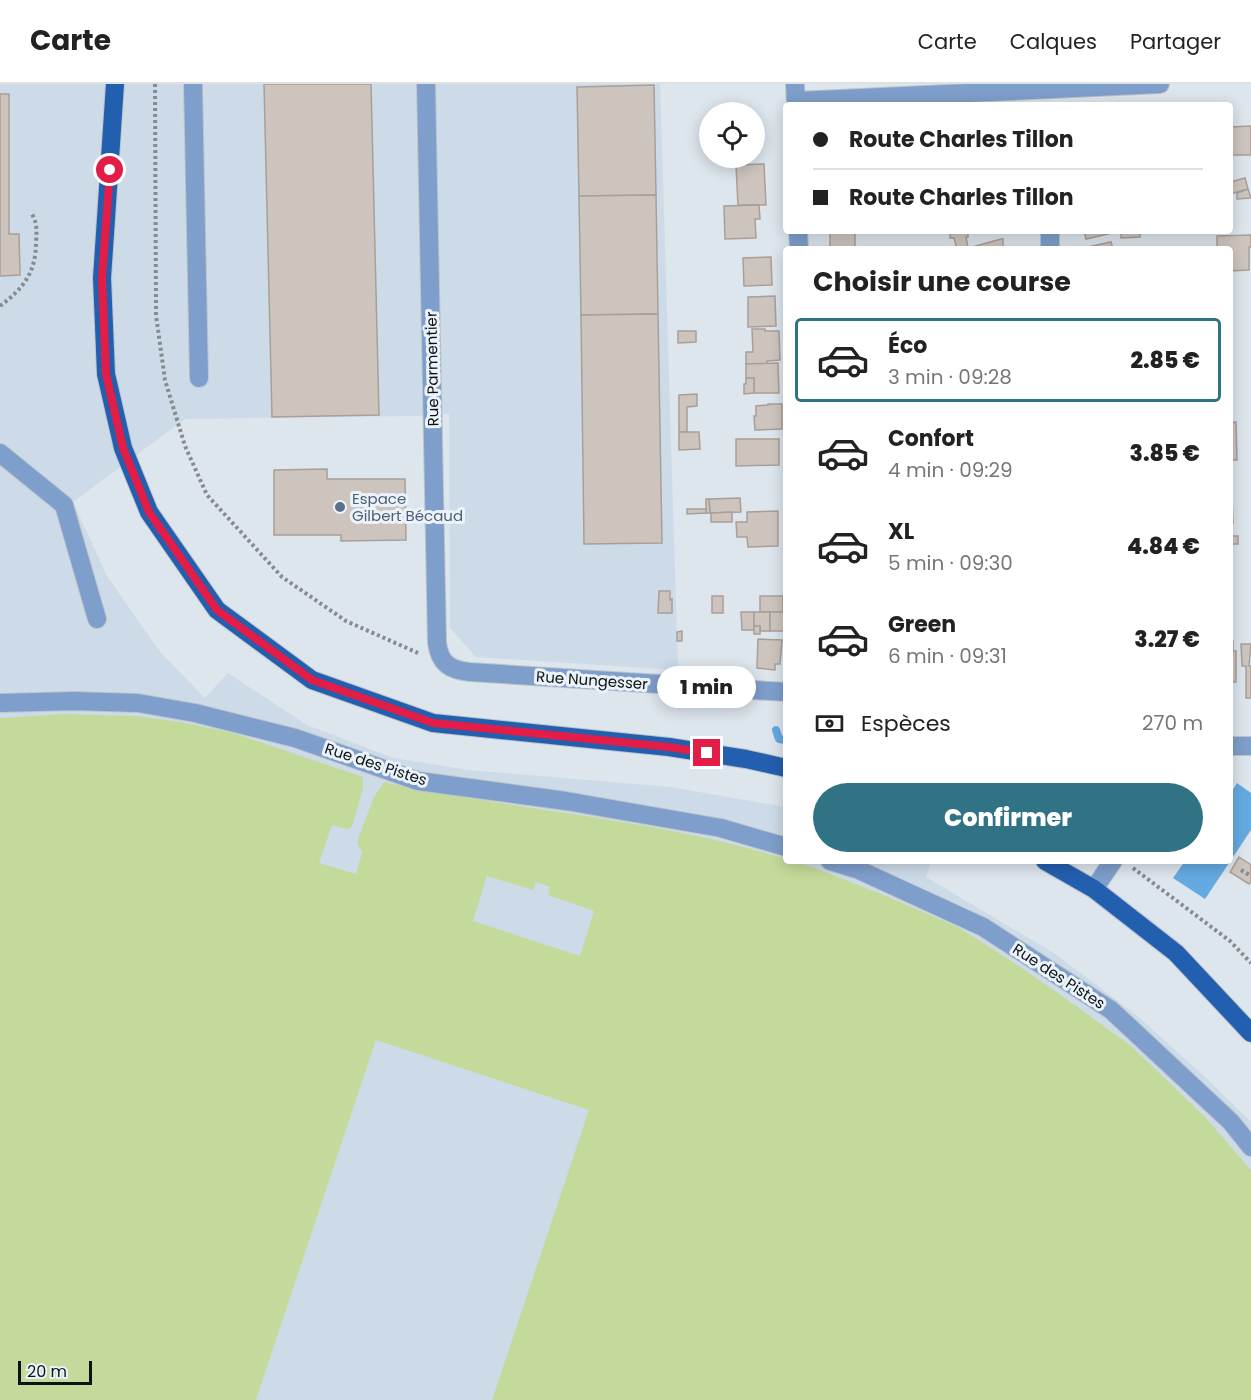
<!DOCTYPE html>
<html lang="fr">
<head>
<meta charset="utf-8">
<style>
	:root { --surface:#fff; --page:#f6f6f6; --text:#222; --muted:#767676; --line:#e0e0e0; --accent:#307384 }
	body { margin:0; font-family:Poppins,sans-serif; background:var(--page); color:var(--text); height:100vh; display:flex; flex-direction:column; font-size:22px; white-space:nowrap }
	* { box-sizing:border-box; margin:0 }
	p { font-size:20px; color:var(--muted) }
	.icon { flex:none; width:33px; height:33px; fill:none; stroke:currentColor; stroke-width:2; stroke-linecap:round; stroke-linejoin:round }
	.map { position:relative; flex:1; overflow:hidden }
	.panel { position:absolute; left:783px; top:162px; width:450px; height:618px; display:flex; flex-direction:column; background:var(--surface); border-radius:6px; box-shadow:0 3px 15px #0003 }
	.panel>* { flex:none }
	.hud { position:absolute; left:783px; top:18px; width:450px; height:132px; border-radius:6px; box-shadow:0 3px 15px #0003; display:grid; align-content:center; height:132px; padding:0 30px; background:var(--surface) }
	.buttons { position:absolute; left:699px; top:18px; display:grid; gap:12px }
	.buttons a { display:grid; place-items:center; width:66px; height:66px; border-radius:50%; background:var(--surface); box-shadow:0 3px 15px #0003; font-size:30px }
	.scale { position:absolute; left:18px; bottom:15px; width:74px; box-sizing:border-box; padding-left:6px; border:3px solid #0f1214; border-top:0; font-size:16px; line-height:21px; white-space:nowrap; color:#0f1214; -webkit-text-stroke:4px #eaf2fa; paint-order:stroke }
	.end { position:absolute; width:27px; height:27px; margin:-14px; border:8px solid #e11d48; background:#fff; box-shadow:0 0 0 3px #fff }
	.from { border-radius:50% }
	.bubble { position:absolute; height:42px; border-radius:21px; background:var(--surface); box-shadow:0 3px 15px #0003; font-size:20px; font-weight:800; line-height:42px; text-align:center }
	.hud b { display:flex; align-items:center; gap:21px; height:57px; font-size:22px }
	.hud b+b { border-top:2px solid var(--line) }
	.hud i { width:15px; height:15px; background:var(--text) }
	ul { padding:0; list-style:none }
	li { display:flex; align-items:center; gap:18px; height:84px; margin:0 12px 9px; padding:0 18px; border:3px solid transparent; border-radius:6px }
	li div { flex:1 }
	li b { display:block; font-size:22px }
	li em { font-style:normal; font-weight:800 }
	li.on { border-color:var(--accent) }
	li>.icon { width:54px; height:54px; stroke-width:1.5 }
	h2 { padding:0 30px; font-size:27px; line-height:72px }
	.pay { display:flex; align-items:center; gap:15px; height:66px; padding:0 30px; font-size:22px }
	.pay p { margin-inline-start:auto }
	.primary-button { display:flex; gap:12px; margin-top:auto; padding:12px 30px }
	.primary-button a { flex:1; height:69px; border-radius:36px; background:var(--accent); color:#fff; font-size:24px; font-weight:800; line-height:69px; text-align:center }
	header { display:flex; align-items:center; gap:36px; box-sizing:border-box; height:84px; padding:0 30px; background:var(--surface); border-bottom:2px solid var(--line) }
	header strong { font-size:28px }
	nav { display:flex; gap:33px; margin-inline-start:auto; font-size:21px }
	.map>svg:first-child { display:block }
</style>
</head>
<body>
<header>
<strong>Carte</strong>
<nav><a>Carte</a><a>Calques</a><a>Partager</a></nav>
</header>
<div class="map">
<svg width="1251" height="1316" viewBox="0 0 1251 1316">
	<rect width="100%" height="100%" fill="#dde5ed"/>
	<polygon fill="#cddbe8" points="0,0 660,0 678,586 476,573 450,544 449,330 418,332 185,335 73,418 107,492 160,568 205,614 228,589 307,641 393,674 468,686 670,703 786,723 786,777 931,777 926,793 1054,869 1135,930 1202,990 1251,1038 1251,1316 0,1316"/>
	<path fill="#c4da9a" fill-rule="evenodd" d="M65 630 135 632 181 638 233 649 363 693V704L352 743 347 745 332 741 319 779 356 790 362 768 358 761V755L374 713 384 698C517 727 655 734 786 775V777H792L815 784 886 812 958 843 1016 880 1072 919 1131 962 1204 1032 1251 1086V1316H492L589 1026 376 956 256 1316H0V634ZM487 792 533 806 536 798 550 803 548 811 594 827 580 872 473 837Z"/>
	<polygon fill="#64aae1" points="1237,699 1251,709 1251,746 1205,815 1173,794 1185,777 1230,777 1230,710"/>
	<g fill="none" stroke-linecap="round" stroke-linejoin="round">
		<polyline stroke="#64aae1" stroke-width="8" points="776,646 779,655 786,656"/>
	</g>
	<g fill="#cec4be" stroke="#a89f99" stroke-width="1.5">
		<polygon points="264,0 371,0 379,331 272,333"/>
		<polygon points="654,1 656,111 579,112 577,3"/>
		<polygon points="0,10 9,10 9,150 19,150 20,191 0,192"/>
		<polygon points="1251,42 1251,71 1232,71 1231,43"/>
		<polygon points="1230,60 1231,60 1232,86 1230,86"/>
		<polygon points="764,80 766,121 738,121 736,81"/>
		<polygon points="1245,94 1248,105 1230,110 1230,98"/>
		<polygon points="1248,105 1251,114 1237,115 1237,109"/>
		<polygon points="656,111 658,230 581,231 579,112"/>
		<polygon points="759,121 760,135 755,135 756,154 725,155 724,122"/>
		<polygon points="855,147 855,163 861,163 861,165 830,165 830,148"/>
		<polygon points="950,147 968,147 968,153 966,153 968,164 957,165 954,154 950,154"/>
		<polygon points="1084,147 1117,147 1117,148 1086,155"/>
		<polygon points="1121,147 1140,147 1140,153 1121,154"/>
		<polygon points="1251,151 1251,163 1249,163 1249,186 1230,187 1230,165 1217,165 1217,152"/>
		<polygon points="1001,155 1003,155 1003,165 965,165"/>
		<polygon points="1111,158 1113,165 1079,165"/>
		<polygon points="771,173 772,201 744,202 743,174"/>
		<polygon points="775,212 776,242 748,243 748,213"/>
		<polygon points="658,230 662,459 584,460 581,231"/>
		<polygon points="752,245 765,245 765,247 779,247 780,276 767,277 767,280 746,280 746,268 753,268"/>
		<polygon points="678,247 696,247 696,258 678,259"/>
		<polygon points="778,279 779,309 754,309 754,294 746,294 746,280"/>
		<polygon points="746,294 754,294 754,309 744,310 744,300 746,300"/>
		<polygon points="697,310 697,322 687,323 687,348 679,348 679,311"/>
		<polygon points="768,320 782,320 782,345 755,346 754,332 756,332 756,322 768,321"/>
		<polygon points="1236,338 1237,376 1230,376 1230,339"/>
		<polygon points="679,348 699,348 700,365 679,366"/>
		<polygon points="736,355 779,355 779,381 736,382"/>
		<polygon points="327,385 327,395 405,395 406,456 341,457 341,451 274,451 274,386"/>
		<polygon points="740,414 741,428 710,429 709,415"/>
		<polygon points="706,415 709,415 710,429 706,429"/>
		<polygon points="1230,416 1232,416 1233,439 1230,439"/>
		<polygon points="687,425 706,425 706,429 687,430"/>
		<polygon points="778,427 778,462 748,463 747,453 737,453 736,438 747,438 747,428"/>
		<polygon points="732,428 732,438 711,438 711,429"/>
		<rect x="1230" y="452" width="8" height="8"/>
		<polygon points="659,507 670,507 670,516 672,515 672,529 658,529"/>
		<rect x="712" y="512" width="11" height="17"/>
		<rect x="760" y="512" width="23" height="16"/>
		<polygon points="741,528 754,528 754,546 742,546"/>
		<polygon points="754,528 770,528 770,547 760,547 760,542 754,542"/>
		<rect x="770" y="528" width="16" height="19"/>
		<rect x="754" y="542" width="6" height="8"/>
		<polygon points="682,547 682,557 677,557 677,548"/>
		<polygon points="758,555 782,556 780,580 775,580 775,586 757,584"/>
		<rect x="1230" y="557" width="3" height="10"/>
		<polygon points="1241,560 1251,560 1249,582 1251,582 1251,614 1246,614 1246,582 1242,582"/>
		<rect x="1230" y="567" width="6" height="31"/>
		<polygon points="1239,773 1251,781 1251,798 1249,800 1230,788"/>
	</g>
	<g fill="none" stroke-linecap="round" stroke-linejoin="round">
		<defs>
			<g id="minor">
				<polyline points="193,0 199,294"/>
				<path d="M426 0 437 559C440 580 450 586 470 588L786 608"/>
				<polyline points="795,0 796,21"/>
				<polyline points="796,17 1160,0"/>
				<polyline points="798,147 799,165"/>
				<polyline points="1050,147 1050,165"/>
				<polyline points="0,369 64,421 97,535"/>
				<polyline points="0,619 74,617 138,619 195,629 295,654 418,697 566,717 721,744 786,763"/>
				<polyline points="1230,662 1251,662"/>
				<polyline points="830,777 859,786 983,843 1111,926 1231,1038 1251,1063"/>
				<polyline points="1094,805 1113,777"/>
			</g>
			<g id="major">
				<polyline points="115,0 102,194 106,290 123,364 149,428 217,526 312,596 433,639 669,663 746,675 786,684"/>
				<polyline points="1045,777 1094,805 1176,869 1251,949"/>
			</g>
		</defs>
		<use href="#minor" stroke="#bcc3ca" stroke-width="20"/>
		<use href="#major" stroke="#bcc3ca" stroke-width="20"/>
		<g stroke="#858b90" stroke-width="4" stroke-dasharray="3 3" stroke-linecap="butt">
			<polyline points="155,0 156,231 165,296 185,362 207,411 282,493 346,537 418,569"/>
			<path d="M0 222C24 204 36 188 36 158 37 147 37 139 32 130"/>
			<polyline points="1133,784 1230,857 1251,879"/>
			<polyline points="1241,786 1251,792"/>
		</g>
		<use href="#minor" stroke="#7e9ecb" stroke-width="18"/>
		<use href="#major" stroke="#235faf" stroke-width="18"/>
	</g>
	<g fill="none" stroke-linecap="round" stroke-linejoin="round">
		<polyline stroke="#e11d48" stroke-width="8" points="110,86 102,194 106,290 123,364 149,428 217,526 312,596 433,639 669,663 707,669"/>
	</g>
	<circle fill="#5c6f8a" stroke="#eaf2fa" stroke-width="2" cx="340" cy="423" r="6"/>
	<g text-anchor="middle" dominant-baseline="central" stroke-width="6" stroke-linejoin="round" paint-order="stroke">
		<g font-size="15" fill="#0f1214" stroke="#eaf2fa">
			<text transform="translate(432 285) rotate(-91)">Rue Parmentier</text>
			<text transform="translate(592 596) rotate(4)">Rue Nungesser</text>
			<text transform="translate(376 680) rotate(18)">Rue des Pistes</text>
			<text transform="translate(1059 892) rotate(33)">Rue des Pistes</text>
		</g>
		<g font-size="15" fill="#4e5e75" stroke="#eaf2fa" text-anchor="start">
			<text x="352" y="414">Espace<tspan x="352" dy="17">Gilbert Bécaud</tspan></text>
		</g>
	</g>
</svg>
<div class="buttons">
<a><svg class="icon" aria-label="locate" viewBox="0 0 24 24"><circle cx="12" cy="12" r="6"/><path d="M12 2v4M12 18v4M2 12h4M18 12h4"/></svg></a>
</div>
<div class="scale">20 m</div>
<i class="end from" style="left:110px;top:86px"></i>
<i class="end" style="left:707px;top:669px"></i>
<div class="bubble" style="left:657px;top:582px;width:99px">1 min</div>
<div class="hud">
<b><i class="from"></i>Route Charles Tillon</b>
<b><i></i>Route Charles Tillon</b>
</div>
<section class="panel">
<h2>Choisir une course</h2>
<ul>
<li class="on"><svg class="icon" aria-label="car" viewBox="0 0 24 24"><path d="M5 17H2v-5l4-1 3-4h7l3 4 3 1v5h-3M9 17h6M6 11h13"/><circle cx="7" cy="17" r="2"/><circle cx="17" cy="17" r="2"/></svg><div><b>Éco</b><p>3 min · 09:28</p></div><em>2.85 €</em></li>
<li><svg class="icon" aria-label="car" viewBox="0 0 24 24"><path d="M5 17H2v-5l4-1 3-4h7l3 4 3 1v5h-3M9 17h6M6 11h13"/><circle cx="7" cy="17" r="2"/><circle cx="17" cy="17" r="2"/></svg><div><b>Confort</b><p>4 min · 09:29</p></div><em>3.85 €</em></li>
<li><svg class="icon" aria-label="car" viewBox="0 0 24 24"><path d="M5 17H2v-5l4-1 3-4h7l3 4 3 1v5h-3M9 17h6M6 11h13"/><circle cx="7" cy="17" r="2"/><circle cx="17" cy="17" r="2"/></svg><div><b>XL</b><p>5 min · 09:30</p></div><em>4.84 €</em></li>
<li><svg class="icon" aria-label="car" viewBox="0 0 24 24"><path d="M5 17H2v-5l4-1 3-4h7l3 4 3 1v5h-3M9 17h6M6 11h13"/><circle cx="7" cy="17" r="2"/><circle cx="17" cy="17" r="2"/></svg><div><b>Green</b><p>6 min · 09:31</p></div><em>3.27 €</em></li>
</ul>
<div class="pay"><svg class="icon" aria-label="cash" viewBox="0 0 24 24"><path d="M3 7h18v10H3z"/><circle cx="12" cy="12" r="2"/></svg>Espèces<p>270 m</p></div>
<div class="primary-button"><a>Confirmer</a></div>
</section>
</div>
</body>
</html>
